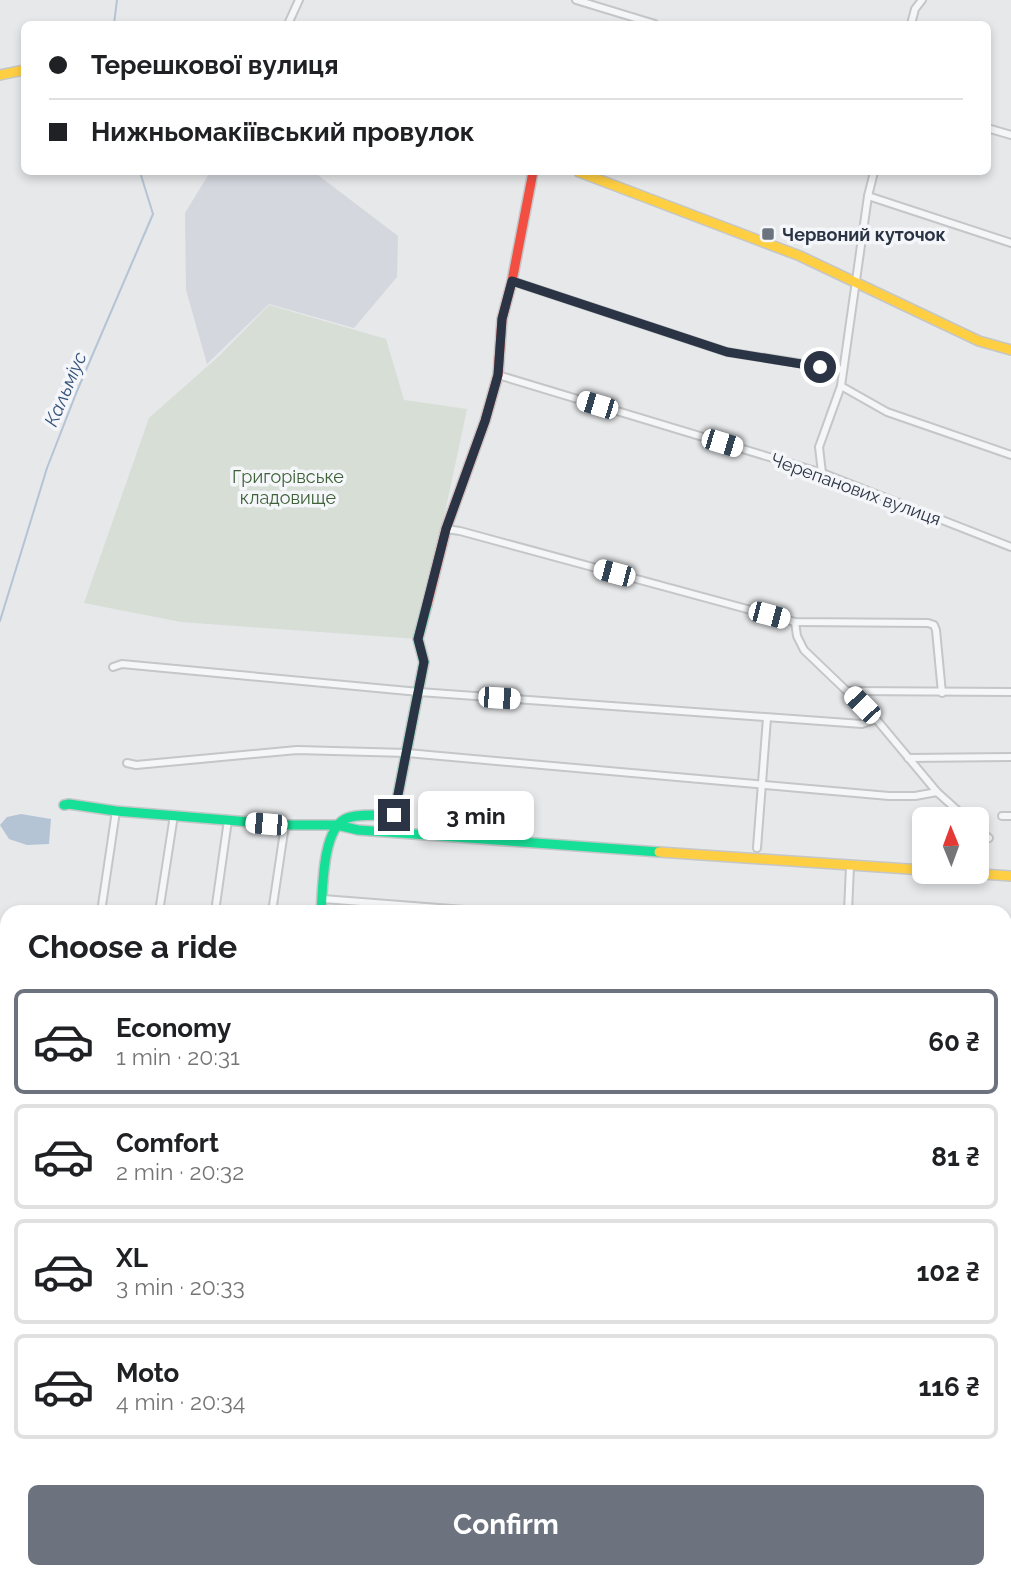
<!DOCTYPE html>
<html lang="en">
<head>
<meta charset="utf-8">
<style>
	:root { --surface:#fff; --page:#f6f6f6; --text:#202124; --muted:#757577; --line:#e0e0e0; --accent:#6c737f }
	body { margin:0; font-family:Raleway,sans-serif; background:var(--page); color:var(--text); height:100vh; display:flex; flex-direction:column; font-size:26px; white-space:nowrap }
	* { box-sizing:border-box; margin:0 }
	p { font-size:23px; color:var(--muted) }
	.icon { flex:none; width:38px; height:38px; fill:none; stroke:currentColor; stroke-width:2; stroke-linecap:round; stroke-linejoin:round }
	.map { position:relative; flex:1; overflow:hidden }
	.side { position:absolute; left:0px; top:905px; width:1012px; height:674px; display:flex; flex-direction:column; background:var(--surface); border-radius:21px 21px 0 0; box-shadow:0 4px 10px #0003 }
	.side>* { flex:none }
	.guide { position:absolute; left:21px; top:21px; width:970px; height:154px; border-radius:10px; box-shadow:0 4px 10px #0003; display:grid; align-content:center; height:154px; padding:0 28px; background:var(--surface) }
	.needle { width:46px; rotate:359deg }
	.fabs { position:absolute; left:912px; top:807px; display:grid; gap:14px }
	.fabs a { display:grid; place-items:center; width:77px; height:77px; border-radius:10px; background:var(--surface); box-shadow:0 4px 10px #0003; font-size:35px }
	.end { position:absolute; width:32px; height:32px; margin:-16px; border:9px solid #2b3445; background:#fff; box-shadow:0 0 0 4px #fff }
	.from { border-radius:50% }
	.bubble { position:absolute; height:49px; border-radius:10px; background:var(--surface); box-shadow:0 4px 10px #0003; font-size:23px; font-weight:700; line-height:49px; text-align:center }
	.car { position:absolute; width:21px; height:42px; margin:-21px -10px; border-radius:9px; box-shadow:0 0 5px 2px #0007; background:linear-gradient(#fff 24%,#345 0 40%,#fff 0 76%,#345 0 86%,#fff 0) }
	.guide b { display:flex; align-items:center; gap:24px; height:66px; font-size:26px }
	.guide b+b { border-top:2px solid var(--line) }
	.guide i { width:18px; height:18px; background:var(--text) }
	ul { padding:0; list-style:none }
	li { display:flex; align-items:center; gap:21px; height:105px; margin:0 14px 10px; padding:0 14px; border:4px solid var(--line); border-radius:10px }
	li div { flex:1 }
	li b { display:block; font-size:26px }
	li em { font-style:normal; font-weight:700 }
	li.active { border-color:var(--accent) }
	li>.icon { width:63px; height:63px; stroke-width:1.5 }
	h2 { padding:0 28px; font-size:32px; line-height:84px }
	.button { display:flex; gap:14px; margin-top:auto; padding:14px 28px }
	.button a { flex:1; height:80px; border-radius:10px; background:var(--accent); color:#fff; font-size:28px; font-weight:700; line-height:80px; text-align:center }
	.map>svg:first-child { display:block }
</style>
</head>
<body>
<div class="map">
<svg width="1011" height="1578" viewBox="0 0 1011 1578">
	<rect width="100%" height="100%" fill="#e6e8ea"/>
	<polygon fill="#d4d7dd" points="210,172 314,172 398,236 397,277 354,328 269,304 207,364 186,290 185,213"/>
	<g fill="#d6ded6">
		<polygon points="269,305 386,339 404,400 467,409 418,639 181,622 84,603 149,418 219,356"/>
		<polygon points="0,1048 7,1050 7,1492 0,1468"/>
		<polygon points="73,1572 343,1572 345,1578 84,1578"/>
	</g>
	<polygon fill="#b4c4d5" points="21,814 51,819 49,844 27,845 9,839 0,825 7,817"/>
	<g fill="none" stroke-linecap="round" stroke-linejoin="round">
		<g stroke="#b4c4d5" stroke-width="2">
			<polyline points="114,24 117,0"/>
			<polyline points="0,621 47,468 77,391 153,214 140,172"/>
			<polyline points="0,1044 7,1046"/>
			<polyline points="1004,1171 1011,1171"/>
			<polyline points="0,1441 7,1438"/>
			<polyline points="0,1456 7,1482"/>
			<polyline points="77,1572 109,1578 122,1572"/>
			<polyline points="177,1572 182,1578"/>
			<polyline points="744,1578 761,1572"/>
		</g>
		<defs>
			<g id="street">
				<polyline points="576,0 655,24"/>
				<polyline points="288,24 299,0"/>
				<polyline points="911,24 915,9 922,0"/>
				<polyline points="987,128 1011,135"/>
				<polyline points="868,196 1011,243"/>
				<polyline points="512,281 727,352 843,370"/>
				<polyline points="498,375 822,473 1011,547"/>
				<polyline points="841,386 887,412 1011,455"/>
				<polyline points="822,473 819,447 841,386 868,196 874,172"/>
				<polyline points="446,529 460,531 795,622 928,623 934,625 936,630 942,693"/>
				<polyline points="795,622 797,636 804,650 876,719 937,792 967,819"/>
				<polyline points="113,667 122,664 419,692 862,724 876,719"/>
				<polyline points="848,691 1011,692"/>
				<polyline points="908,758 1011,757"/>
				<polyline points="127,763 136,765 297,750 407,753 889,796 915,796 937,792"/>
				<polyline points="1002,816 1011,816"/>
				<polyline points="976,827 989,838"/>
				<polyline points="757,848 767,718"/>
				<polyline points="323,899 490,912"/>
				<polyline points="101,912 116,811"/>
				<polyline points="159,912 174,815"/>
				<polyline points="215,912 228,820"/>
				<polyline points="272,912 285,825"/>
				<polyline points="848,912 850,866"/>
				<polyline points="1010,1097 1011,1097"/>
				<polyline points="1004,1535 1011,1530"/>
				<polyline points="960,1578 966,1572"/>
			</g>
			<g id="fast">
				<polyline points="64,805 69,804 116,811 285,825 337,825 358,830 659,852"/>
				<path d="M321 912C323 889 322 831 345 819 356 813 381 816 394 815L424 662 418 639 427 605"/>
			</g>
			<g id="slow">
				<polyline points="0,75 24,70"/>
				<polyline points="579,172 800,256 979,341 1011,350"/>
				<polyline points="659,852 1011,876"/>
			</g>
			<polyline id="jam" points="427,605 446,529 485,421 498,375 502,319 512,281 533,172"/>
		</defs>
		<use href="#street" stroke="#c4c6c8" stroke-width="10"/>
		<use href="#fast" stroke="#c4c6c8" stroke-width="12"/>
		<use href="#slow" stroke="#c4c6c8" stroke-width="12"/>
		<use href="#jam" stroke="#c4c6c8" stroke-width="12"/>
		<use href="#street" stroke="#f5f6f7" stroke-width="6"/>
		<use href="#fast" stroke="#16e098" stroke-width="9"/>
		<use href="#slow" stroke="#ffcf43" stroke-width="9"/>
		<use href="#jam" stroke="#f24e42" stroke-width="9"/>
	</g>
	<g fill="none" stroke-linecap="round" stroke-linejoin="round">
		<polyline stroke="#2b3445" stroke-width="9" points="394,815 424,662 418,639 446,529 485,421 498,375 502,319 512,281 727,352 820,367"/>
	</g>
	<rect fill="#6c737f" stroke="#f4f6f9" stroke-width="2.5" x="761" y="227" width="14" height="14" rx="3.5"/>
	<g text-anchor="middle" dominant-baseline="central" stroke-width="7" stroke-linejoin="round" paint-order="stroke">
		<g font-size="18" font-weight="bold" fill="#2b3445" stroke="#f4f6f9" text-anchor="start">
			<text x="782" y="234">Червоний куточок</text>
		</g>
		<g font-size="18" fill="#3f6138" stroke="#f4f6f9">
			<text x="288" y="476">Григорівське<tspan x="288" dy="21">кладовище</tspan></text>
		</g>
		<g font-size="18" fill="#2b3445" stroke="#f4f6f9">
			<text transform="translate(856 489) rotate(20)">Черепанових вулиця</text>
		</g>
		<g font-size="19" font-style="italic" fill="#34527a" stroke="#f4f6f9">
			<text transform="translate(65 389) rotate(-67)">Кальміус</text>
		</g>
	</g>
</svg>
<div class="fabs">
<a><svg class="needle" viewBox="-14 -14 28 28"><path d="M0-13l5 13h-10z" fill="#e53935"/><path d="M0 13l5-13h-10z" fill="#757577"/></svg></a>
</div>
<i class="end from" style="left:820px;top:367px"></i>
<i class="end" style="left:394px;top:815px"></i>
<div class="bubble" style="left:418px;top:791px;width:116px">3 min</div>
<i class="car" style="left:597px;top:405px;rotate:287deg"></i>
<i class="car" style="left:722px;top:443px;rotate:107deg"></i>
<i class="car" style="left:614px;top:573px;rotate:285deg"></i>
<i class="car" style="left:769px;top:615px;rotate:105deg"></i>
<i class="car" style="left:499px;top:698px;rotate:94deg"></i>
<i class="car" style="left:862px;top:705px;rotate:316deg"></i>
<i class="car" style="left:266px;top:824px;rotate:275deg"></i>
<div class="guide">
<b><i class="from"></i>Терешкової вулиця</b>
<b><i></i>Нижньомакіївський провулок</b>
</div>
<section class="side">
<h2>Choose a ride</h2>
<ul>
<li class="active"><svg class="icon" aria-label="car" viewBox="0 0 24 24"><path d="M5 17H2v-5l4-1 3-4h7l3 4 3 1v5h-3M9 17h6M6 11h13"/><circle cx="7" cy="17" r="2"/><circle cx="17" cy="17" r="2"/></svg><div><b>Economy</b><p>1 min · 20:31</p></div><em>60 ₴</em></li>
<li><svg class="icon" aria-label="car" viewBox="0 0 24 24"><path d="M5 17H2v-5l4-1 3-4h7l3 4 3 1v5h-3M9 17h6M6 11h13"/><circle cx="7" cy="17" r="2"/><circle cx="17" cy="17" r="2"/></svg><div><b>Comfort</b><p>2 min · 20:32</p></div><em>81 ₴</em></li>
<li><svg class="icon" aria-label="car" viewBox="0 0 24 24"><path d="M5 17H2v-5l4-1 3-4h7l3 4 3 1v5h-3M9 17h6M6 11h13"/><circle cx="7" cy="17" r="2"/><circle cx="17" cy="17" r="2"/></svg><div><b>XL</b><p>3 min · 20:33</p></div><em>102 ₴</em></li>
<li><svg class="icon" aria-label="car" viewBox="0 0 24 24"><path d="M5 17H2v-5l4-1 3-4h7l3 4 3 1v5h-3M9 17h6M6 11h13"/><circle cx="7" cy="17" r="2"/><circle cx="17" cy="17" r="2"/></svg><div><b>Moto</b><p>4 min · 20:34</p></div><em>116 ₴</em></li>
</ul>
<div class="button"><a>Confirm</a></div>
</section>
</div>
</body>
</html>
